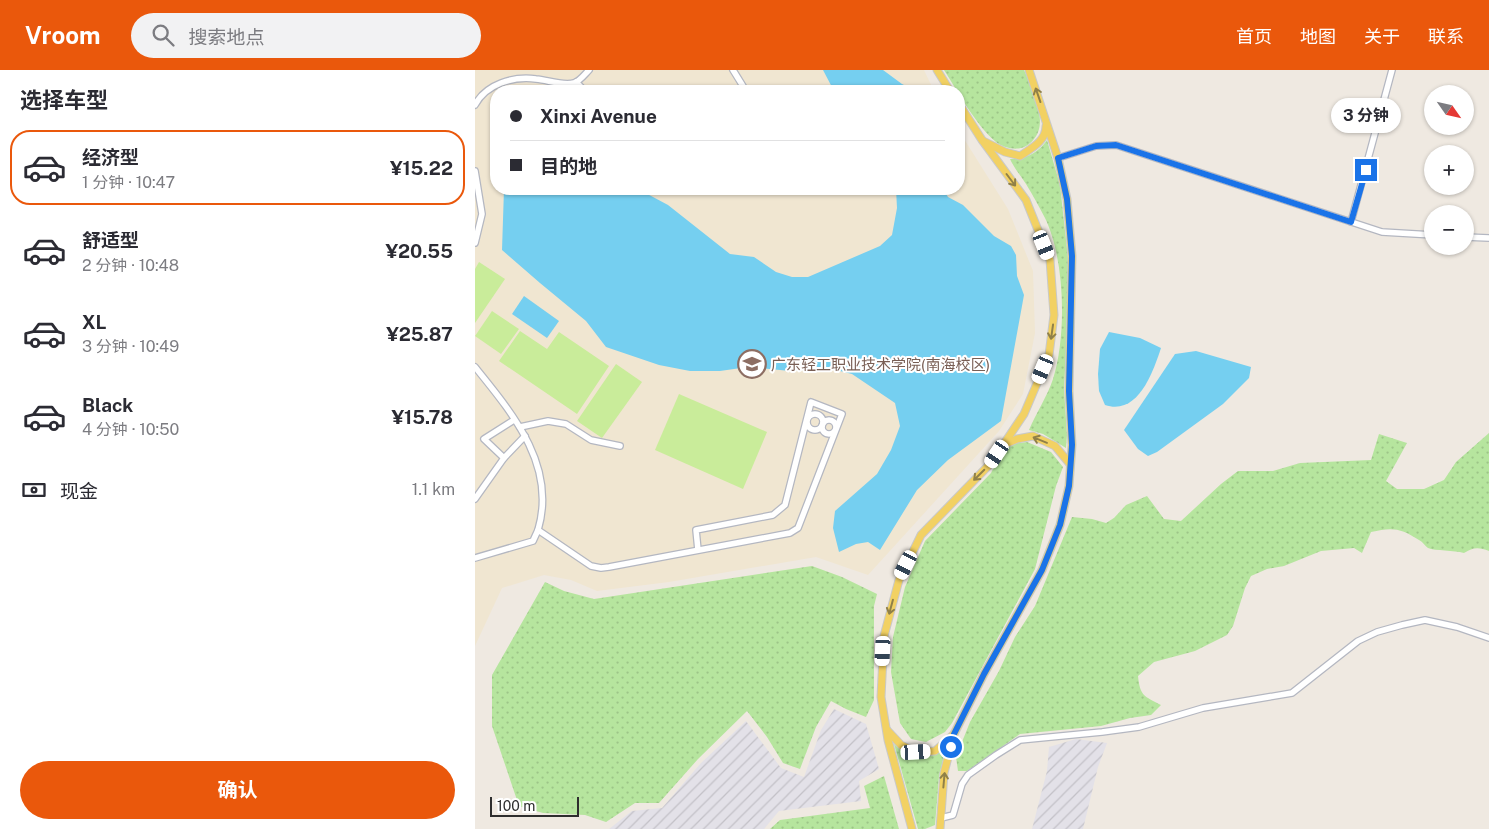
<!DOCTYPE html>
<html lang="zh">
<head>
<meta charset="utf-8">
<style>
	:root { --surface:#fff; --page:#f2f2f3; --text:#2b2b33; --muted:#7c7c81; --line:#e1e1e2; --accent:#ea580c }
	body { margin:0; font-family:"Public Sans","Noto Sans SC",sans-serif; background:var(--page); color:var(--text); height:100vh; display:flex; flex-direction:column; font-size:19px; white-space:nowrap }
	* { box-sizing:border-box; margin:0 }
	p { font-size:16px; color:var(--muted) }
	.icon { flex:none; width:28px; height:28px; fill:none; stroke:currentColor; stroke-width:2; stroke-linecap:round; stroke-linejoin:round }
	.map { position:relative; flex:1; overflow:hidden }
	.details { display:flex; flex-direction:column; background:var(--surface); width:475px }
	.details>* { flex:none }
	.banner { position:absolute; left:15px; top:15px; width:475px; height:110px; border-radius:20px; box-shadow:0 1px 4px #0004; display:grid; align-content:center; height:110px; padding:0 20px; background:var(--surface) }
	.needle { width:32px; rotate:124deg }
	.tools { position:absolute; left:949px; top:15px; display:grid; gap:10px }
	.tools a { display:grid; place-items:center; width:50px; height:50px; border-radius:50%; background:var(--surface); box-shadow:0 1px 4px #0004; font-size:25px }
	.scale { position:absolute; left:15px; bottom:12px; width:89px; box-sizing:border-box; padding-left:5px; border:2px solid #2e2e2e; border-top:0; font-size:14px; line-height:18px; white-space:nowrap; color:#2e2e2e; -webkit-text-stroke:4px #fff; paint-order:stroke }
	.end { position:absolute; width:22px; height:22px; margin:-11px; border:6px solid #1a73e8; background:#fff; box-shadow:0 0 0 2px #fff }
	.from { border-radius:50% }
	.bubble { position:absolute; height:35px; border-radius:18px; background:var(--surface); box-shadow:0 1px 4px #0004; font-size:16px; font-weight:700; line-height:35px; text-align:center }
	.car { position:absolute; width:15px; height:30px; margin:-15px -8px; border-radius:6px; box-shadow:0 0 4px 1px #0007; background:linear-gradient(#fff 24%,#345 0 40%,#fff 0 76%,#345 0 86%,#fff 0) }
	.banner b { display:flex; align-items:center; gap:18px; height:48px; font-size:19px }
	.banner b+b { border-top:1px solid var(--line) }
	.banner i { width:12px; height:12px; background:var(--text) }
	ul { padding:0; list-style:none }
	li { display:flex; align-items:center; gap:15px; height:75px; margin:0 10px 8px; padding:0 10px; border:2px solid transparent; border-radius:20px }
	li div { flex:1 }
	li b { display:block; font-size:19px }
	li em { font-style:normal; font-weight:700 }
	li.on { border-color:var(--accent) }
	li>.icon { width:45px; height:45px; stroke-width:1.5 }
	h2 { padding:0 20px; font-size:22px; line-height:60px }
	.pay { display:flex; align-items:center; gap:12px; height:55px; padding:0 20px; font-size:19px }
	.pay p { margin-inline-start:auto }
	.button { display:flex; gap:10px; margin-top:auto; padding:10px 20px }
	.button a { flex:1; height:58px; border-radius:30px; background:var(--accent); color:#fff; font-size:20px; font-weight:700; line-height:58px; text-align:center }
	header { display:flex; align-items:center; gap:30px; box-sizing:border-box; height:70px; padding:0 25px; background:var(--accent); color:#fff }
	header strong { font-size:24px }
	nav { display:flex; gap:28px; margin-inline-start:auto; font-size:18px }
	.search { width:350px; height:45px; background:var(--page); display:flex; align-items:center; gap:12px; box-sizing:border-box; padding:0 18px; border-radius:28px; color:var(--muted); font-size:19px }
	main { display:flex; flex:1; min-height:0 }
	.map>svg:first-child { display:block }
</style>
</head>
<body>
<header>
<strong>Vroom</strong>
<div class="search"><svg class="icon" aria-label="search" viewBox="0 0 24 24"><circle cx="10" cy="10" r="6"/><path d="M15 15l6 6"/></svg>搜索地点</div>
<nav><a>首页</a><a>地图</a><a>关于</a><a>联系</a></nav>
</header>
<main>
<section class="details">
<h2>选择车型</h2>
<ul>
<li class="on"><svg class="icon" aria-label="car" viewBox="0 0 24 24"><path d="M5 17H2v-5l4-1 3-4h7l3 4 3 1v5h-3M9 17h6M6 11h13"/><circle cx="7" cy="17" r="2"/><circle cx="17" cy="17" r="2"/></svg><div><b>经济型</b><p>1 分钟 · 10:47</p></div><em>¥15.22</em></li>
<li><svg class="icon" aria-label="car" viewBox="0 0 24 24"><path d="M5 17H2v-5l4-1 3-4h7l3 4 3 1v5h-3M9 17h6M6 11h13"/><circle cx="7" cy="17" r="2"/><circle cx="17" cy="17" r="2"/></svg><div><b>舒适型</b><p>2 分钟 · 10:48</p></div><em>¥20.55</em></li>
<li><svg class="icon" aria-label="car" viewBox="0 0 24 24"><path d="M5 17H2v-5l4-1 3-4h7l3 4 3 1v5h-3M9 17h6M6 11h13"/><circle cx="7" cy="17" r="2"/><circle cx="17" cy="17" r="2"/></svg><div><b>XL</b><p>3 分钟 · 10:49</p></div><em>¥25.87</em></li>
<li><svg class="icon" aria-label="car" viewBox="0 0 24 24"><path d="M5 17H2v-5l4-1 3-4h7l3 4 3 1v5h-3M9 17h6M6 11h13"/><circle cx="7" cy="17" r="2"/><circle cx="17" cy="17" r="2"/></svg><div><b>Black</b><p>4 分钟 · 10:50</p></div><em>¥15.78</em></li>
</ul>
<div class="pay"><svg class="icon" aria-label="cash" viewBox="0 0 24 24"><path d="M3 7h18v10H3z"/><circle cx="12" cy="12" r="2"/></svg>现金<p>1.1 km</p></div>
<div class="button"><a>确认</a></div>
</section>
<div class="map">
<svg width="1014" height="759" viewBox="0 0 1014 759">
	<defs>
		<pattern id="industrial-furrows" width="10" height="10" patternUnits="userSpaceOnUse" patternTransform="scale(1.25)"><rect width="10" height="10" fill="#e3e1e8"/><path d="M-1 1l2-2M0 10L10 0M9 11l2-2" fill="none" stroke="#c3c1c7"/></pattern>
		<pattern id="grass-dots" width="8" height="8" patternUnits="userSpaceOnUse" patternTransform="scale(1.25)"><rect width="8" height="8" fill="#b6e59e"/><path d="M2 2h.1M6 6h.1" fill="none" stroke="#9dc588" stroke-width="1.8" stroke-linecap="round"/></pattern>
	</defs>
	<rect width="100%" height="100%" fill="#efe9e1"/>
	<g fill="url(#industrial-furrows)">
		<polygon points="359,639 391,654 404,699 384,711 386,731 304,741 289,759 134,759 157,741 187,738 226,693 271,651 306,698 329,707 346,660"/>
		<polygon points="601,669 632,673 623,697 608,759 557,759 572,701 574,677"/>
	</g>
	<polygon fill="#f0e6d1" points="0,0 449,0 459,21 21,21 21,119 484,119 484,61 533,139 558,201 560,263 548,324 524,361 393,505 341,487 194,512 122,521 96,510 69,505 27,518 0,576"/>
	<g fill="url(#grass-dots)">
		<path d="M469 0H549C557 19 574 51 559 69 556 73 551 77 546 78 538 80 527 77 521 72 500 54 484 23 469 0Z"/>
		<path d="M572 70 585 115 593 188V243L589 319 592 365 591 378 568 364 554 360C561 343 572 327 578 309 592 265 590 189 570 148 564 137 558 125 551 114 546 106 539 98 535 89 550 90 564 82 572 70Z"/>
		<path d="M1014 363V481C1004 477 998 477 989 483 979 480 960 481 953 478 950 476 948 472 944 470 926 458 917 457 896 462L887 483 879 478 846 481 809 496 792 499 776 506 770 518 758 556 752 565 720 581 679 592 663 606C665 626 669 626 686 635L676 645 655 648 626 656 545 664 492 701H483L481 687 495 652 524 601 540 567 560 536 597 447 617 449 631 453 639 448 651 435 672 426 689 449 706 451 746 414 763 401H798L825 393 896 390 904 364 932 373 911 411 922 419H949L969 410 981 392Z"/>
		<polygon points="552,372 576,382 588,397 581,416 560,499 477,653 470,662 451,672 436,669 425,653 416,602 418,567 430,517 450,471 516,403 530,375"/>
		<polygon points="337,496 367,507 402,524 399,536 399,630 391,647 371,639 356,631 341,657 325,699 308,693 292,667 272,641 223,689 184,733 160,733 131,752 110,745 68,743 44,736 17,656 17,605 70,512 89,521 119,529"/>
		<path d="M419 674C436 690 452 691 471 678L464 706 460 755 450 759H443Z"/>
		<polygon points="409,706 424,759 295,759 305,750 395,738 389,716"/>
	</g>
	<g fill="#c9ec9a">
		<polygon points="4,192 30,209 0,253 0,199"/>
		<polygon points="17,241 44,259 26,284 0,266"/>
		<polygon points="45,261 72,279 84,262 134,296 102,344 24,291"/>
		<polygon points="141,294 167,312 127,368 102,351"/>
		<polygon points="204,324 292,362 268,419 180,380"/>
	</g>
	<g fill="#75cff0">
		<polygon points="348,0 408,0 427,14 441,21 359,21"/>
		<polygon points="29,119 163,119 193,135 255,184 279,187 301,202 317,207 333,207 405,176 417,165 422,138 421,119 468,119 473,127 488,135 519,166 536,176 541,185 542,206 549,225 526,351 473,390 442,420 405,480 393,472 381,474 364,482 358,458 360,441 402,404 416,380 425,356 420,333 377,304 353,298 315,301 273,297 245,301 215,301 184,295 131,277 111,251 65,213 27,180"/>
		<polygon points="49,226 84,251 72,268 37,244"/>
		<path d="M634 262 665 268 686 278C678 302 663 346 630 335L624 321 623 304 625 279Z"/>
		<polygon points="721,281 776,297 774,308 748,334 682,382 673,386 663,379 649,360 700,284"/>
	</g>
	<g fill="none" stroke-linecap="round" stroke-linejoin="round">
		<defs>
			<g id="minor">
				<polyline points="258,0 271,21"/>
				<polyline points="101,12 110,21"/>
				<path d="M0 35C11 14 38 6 61 9 73 10 87 16 99 13 105 11 110 4 114 0"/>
				<polyline points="583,88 621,76 641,75 907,162 958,165"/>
				<polyline points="0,101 7,144 0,173"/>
				<polyline points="876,152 917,0"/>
				<polyline points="990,167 1014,168"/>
				<path d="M0 297C38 344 82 396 63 460L116 496 126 498 134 497 315 463 323 458 367 344 336 332 310 435 298 445 221 460 223 480"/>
				<circle cx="340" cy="352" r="8"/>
				<circle cx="354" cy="357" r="7"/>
				<polyline points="39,350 9,369 29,388 50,366"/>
				<polyline points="45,357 73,351 91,354 116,370 145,376"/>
				<polyline points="0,429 29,388"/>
				<polyline points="0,488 58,471 63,460"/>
				<polyline points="466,748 478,745 487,714 493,705 521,685 545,670 627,662 664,657 728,638 817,623 883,571 902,562 927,555 950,550 982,557 1014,568"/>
			</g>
			<g id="major">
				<polyline points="462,0 475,21"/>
				<path d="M508 71 530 82 545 86C557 78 571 71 571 56"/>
				<polyline points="528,375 542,369 558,366 580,376 595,394"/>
				<polyline points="412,660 426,675 441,682 460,681 479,664"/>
				<polyline points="437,759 413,670 406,627 409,566 424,510 446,465 516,393 549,344 574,285 579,245 575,190 551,130 507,70 484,34"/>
				<polyline points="465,759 469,703 479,664 509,604 567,500 585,455 594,416 597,375 594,321 597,186 592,129 583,88 554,0"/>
			</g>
		</defs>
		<use href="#minor" stroke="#b4b7c1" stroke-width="8"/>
		<use href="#major" stroke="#c9c9c9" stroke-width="9"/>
		<use href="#minor" stroke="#fff" stroke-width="5.5"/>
		<use href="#major" stroke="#f2d163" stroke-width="7"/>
	</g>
	<defs><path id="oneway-shaft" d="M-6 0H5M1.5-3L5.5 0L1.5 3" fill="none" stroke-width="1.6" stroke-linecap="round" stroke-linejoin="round" transform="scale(1.25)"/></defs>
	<g stroke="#908048">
		<use href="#oneway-shaft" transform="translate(563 25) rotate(-109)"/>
		<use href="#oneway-shaft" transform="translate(536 110) rotate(53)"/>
		<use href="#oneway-shaft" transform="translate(577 262) rotate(98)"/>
		<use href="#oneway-shaft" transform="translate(565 370) rotate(-158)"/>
		<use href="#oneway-shaft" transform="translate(504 405) rotate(135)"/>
		<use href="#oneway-shaft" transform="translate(416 537) rotate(105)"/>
		<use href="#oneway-shaft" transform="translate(469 710) rotate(-85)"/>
	</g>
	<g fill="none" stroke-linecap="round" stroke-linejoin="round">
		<polyline stroke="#1a73e8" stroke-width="6" points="476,677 479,664 509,604 567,500 585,455 594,416 597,375 594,321 597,186 592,129 583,88 621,76 641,75 876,152 891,100"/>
	</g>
	<defs>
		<symbol id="university-ring" viewBox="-11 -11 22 22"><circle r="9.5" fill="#fff" stroke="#8d6e63" stroke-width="1.5"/><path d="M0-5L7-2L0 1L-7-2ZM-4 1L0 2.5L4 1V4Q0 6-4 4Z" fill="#8d6e63"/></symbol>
	</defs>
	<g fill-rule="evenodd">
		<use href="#university-ring" x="261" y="278" width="32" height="32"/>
	</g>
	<g text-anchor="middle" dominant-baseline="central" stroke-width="4" stroke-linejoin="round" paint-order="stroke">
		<g font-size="15" fill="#785e54" stroke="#fff" text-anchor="start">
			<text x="296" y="294">广东轻工职业技术学院(南海校区)</text>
		</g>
	</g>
</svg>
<div class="tools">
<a><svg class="needle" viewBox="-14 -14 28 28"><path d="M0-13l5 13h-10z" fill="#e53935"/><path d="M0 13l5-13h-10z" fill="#7c7c81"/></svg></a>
<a>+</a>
<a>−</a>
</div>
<div class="scale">100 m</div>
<i class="end from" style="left:476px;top:677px"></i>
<i class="end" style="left:891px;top:100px"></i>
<div class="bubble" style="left:856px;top:28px;width:70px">3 分钟</div>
<i class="car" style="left:569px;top:175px;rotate:158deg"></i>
<i class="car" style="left:568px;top:299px;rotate:203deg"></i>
<i class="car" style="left:522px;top:384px;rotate:214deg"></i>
<i class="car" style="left:431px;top:495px;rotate:207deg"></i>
<i class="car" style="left:408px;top:581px;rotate:183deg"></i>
<i class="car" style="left:441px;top:682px;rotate:87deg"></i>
<div class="banner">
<b><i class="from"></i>Xinxi Avenue</b>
<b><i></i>目的地</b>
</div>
</div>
</main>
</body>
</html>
